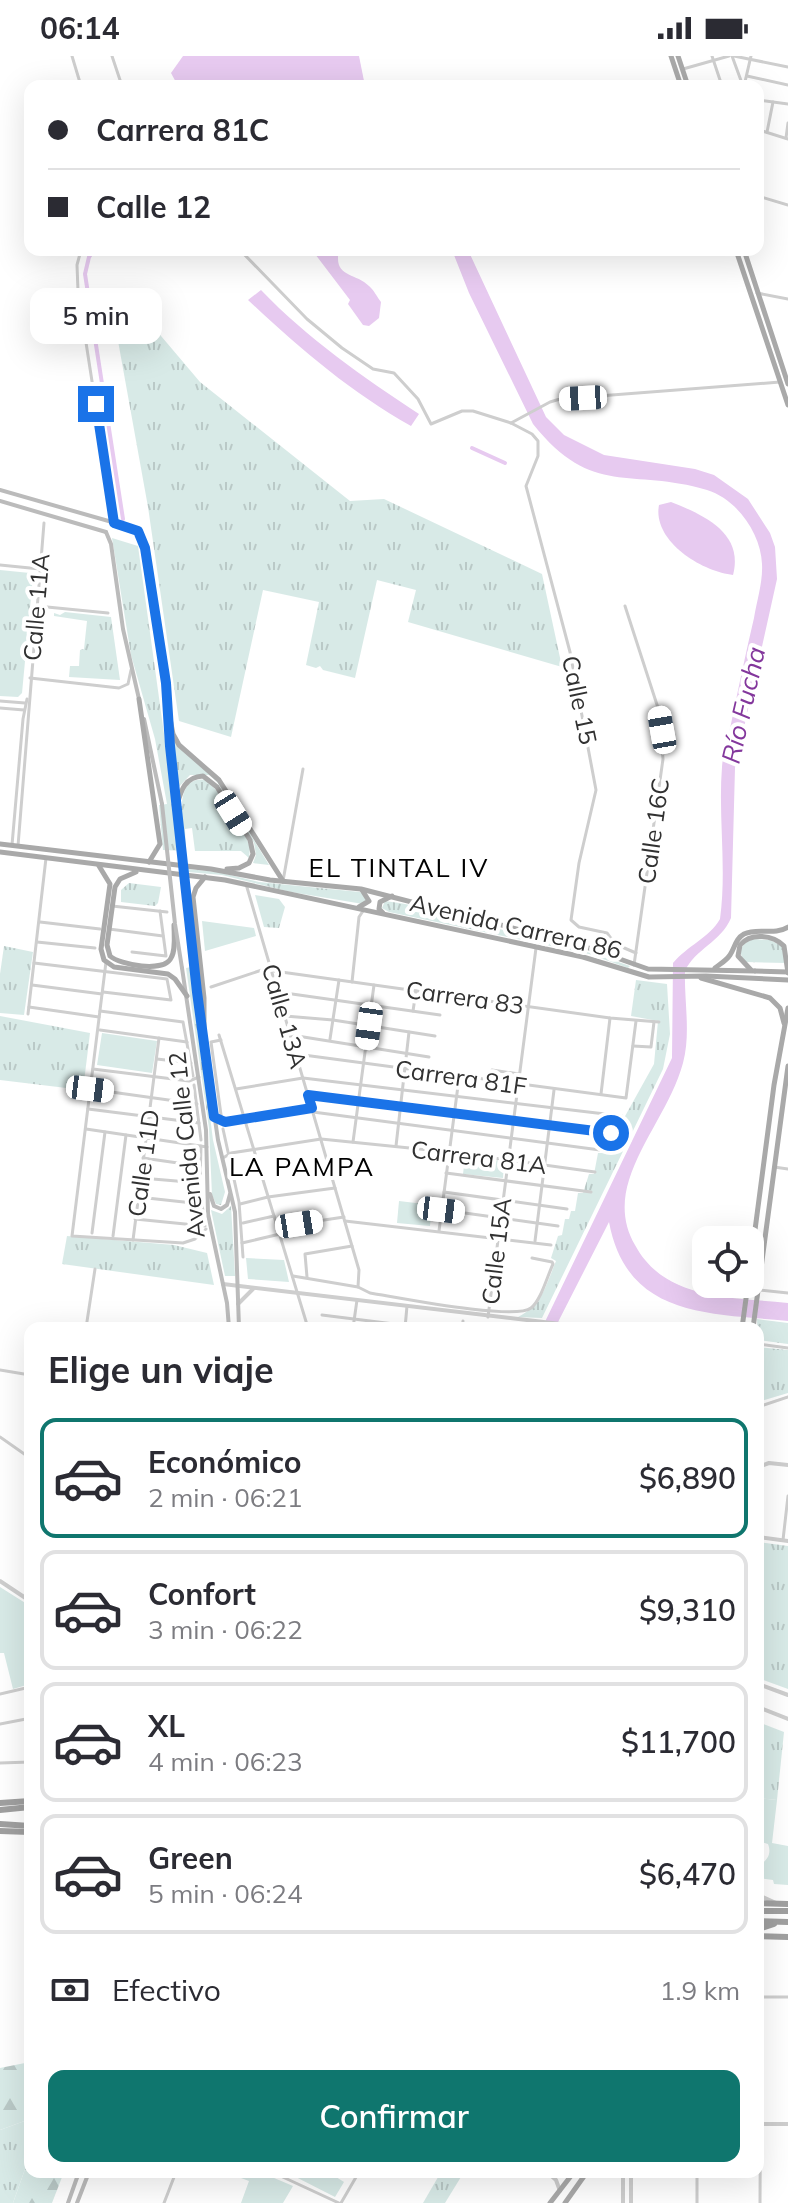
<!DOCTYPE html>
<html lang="es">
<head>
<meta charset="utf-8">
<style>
	:root { --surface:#fff; --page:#f7f7f7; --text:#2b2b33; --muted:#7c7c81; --line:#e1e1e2; --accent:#0f766e }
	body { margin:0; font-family:Mulish,sans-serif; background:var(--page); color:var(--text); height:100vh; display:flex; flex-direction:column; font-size:30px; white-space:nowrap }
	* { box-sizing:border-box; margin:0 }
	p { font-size:26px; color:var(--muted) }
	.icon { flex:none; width:44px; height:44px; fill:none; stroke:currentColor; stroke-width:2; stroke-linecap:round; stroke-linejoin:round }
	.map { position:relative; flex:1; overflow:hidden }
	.details { position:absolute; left:24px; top:1266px; width:740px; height:856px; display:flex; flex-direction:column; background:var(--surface); border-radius:16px; box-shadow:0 8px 32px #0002 }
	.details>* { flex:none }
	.banner { position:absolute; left:24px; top:24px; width:740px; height:176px; border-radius:16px; box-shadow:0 8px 32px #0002; display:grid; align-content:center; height:176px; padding:0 24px; background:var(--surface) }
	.fabs { position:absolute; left:692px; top:1170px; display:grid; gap:16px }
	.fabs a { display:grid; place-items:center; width:72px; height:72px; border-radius:16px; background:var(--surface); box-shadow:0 8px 32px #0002; font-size:40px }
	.end { position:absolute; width:36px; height:36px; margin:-18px; border:10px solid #1a73e8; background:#fff; box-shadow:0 0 0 4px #fff }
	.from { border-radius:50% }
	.bubble { position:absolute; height:56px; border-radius:16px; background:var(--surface); box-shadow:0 8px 32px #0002; font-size:26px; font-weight:600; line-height:56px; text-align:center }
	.car { position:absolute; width:24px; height:48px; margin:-24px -12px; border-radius:10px; box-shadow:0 0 6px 2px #0007; background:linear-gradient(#fff 24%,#345 0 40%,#fff 0 76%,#345 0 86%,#fff 0) }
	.banner b { display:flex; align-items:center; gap:28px; height:76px; font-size:30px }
	.banner b+b { border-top:2px solid var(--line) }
	.banner i { width:20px; height:20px; background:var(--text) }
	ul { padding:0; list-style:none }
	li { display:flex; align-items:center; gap:24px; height:120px; margin:0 16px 12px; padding:0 8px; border:4px solid var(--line); border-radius:16px }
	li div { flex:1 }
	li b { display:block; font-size:30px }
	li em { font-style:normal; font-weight:600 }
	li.selected { border-color:var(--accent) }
	li>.icon { width:72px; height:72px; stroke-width:1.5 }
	h2 { padding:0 24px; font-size:36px; line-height:96px }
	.pay { display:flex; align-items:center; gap:20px; height:88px; padding:0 24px; font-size:30px }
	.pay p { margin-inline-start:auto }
	.button { display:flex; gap:16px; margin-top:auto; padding:16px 24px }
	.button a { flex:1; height:92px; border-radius:16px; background:var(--accent); color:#fff; font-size:32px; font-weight:600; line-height:92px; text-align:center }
	.status { display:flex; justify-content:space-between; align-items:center; height:56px; padding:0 40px; background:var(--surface); direction:ltr }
	.status svg { height:22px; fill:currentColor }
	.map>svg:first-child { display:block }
</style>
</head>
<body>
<div class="status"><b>06:14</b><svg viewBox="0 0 49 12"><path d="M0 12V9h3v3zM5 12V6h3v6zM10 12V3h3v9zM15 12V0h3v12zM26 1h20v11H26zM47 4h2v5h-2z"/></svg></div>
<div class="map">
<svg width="788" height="2147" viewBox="0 0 788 2147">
	<defs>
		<pattern id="grass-tufts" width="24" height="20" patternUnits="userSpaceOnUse" patternTransform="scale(2)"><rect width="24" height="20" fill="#d8eae7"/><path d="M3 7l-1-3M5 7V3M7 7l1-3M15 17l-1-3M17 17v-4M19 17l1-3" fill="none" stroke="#bac9c7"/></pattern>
		<pattern id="forest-firs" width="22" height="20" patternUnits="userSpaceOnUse" patternTransform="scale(2)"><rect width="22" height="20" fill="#d8eae7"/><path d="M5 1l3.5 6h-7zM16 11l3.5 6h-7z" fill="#bac9c7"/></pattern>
	</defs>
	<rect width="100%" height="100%" fill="#fff"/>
	<g fill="url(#grass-tufts)">
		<polygon points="109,235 123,235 200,326 350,445 384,443 542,518 562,611 408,566 416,534 377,524 355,622 323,614 320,610 316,612 306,609 319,546 263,534 231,681 179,665 148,451"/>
		<path d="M112 482 138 490 174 750H182C182 734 189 721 206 724L217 735 247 783 250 792 249 802 241 795H195L192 772 185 773 186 795 163 794 159 749 167 748 155 683 131 599Z"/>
		<polygon points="0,514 30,517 33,520 22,637 18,641 0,640"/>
		<polygon points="65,556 111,561 120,624 69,621 70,610 79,610 80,594 84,593 87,565 54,560 54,557 60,559"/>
		<polygon points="171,677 177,690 218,725 269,809 253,807 256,799 254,787 217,726 209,719 190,719 178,732"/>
		<polygon points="188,813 218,816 259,826 360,836 365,839 366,845 363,848 291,836 222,819 188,816"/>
		<polygon points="129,827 161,831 158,847 155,850 121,846 121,834"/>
		<polygon points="255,839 279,843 285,851 279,872 264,871"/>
		<path d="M385 845C430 850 473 866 517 878 555 888 592 896 630 910L628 912 589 898 389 856 382 852Z"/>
		<path d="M753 883 770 884 782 890 786 907 746 906C736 896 741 888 753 883Z"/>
		<polygon points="4,890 33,896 24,959 0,957 0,918"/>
		<polygon points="191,911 213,1084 225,1136 221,1149 216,1148 212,1139 209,1072 186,912"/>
		<path d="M636 924 667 928 670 978 663 1013 542 1262 518 1261C542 1249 546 1229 556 1205L551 1202 558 1180 562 1179 565 1163H569L571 1155H575L578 1137H583L589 1118H594L598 1097H604L607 1080H611L614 1063 624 1062 654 1008 658 965 631 960Z"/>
		<polygon points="0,960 90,977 83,1034 0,1024"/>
		<polygon points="231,1150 235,1220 225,1220 211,1154 222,1158"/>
		<polygon points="67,1180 174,1189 207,1197 214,1229 62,1208"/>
		<polygon points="757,1263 788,1267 788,1288 758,1284"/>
		<polygon points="758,1291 788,1294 788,1337 758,1346"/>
		<polygon points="758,1486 788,1490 788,1633 758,1622"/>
		<polygon points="758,1666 784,1676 777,1744 758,1742"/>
		<polygon points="30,2063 30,2099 13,2147 0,2147 0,2074"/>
		<polygon points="441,2116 464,2116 445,2147 423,2147"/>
	</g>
	<g fill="url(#forest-firs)">
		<polygon points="30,2006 30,2063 0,2074 0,2012"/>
		<polygon points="30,2099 30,2116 64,2116 52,2147 13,2147"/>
	</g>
	<g fill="#d8eae7">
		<polygon points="202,865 254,872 256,880 205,895"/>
		<polygon points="102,977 157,985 152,1017 97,1009"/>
		<polygon points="465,1101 504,1105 503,1122 463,1118"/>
		<polygon points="399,1145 432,1149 430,1170 397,1167"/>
		<polygon points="246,1202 284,1204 289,1226 248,1223"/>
		<polygon points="0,1531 30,1550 30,1628 13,1633 4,1597 0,1597"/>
		<path d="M758 1742 777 1744 772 1787 788 1790V1829L774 1828 773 1824 758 1822V1810C767 1805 772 1798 768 1788L758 1785Z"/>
		<polygon points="225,2116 260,2116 293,2130 283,2147 241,2147 249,2125"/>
		<polygon points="286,2116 328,2116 344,2126 335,2141"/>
	</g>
	<g fill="#e7caf0">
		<polygon points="183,0 359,0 365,30 178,30 171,17"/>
		<path d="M312 194H339C333 222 355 216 369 230 374 234 377 241 381 246L379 262 369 270 363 269 348 248 350 244Z"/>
		<path d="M452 194H468L546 361 564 379 604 399 695 413 714 419 748 443 770 477 775 491 777 523 735 712 731 862C721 886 695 893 685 915 684 945 691 977 683 1007 672 1048 642 1083 629 1124 622 1146 623 1169 635 1189 665 1245 733 1241 788 1247V1265C709 1257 627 1262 609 1166L555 1272H542L672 1002 673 907C687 890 709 882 720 863 727 812 718 761 722 711 723 695 729 679 732 663 739 629 746 596 754 562 757 544 763 526 762 508 761 478 737 443 707 434 631 411 593 443 533 368L469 237Z"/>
		<path d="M261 234C308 283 363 321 419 358L411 370C350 336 298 291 248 244Z"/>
		<path d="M671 446C704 459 744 477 733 519 702 516 652 485 659 449Z"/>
	</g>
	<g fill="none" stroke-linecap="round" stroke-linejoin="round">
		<g stroke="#e7caf0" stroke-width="4">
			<polyline points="94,194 89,201 85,218 123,463"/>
			<polyline points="472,392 505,407"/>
		</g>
		<g stroke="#cecece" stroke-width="3">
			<polyline points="72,0 81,30"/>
			<polyline points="112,0 122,30"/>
			<polyline points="712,0 722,30"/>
			<polyline points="732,0 743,30"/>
			<polyline points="734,0 788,11"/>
			<polyline points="683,13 729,0"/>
			<polyline points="747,20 788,29"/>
			<polyline points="744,30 751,0"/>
			<polyline points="758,44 788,48"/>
			<polyline points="759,74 788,83"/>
			<polyline points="767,76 773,46"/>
			<polyline points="786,82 788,67"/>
			<polyline points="758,140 788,149"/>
			<polyline points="81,194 77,209 78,235 114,467"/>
			<polyline points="240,194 307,263 342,292 373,313 394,317 418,343 431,368 462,355 473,355 511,367 532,378 538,385 538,400 526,430 570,596 596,734 579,807 571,864 579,871 607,877 615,888 636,897"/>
			<polyline points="757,237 788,243"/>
			<polyline points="511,367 550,346 560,343 780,326"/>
			<polyline points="0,509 40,513"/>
			<polyline points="37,550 108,557"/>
			<polyline points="625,550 659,655 663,703 634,909"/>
			<polyline points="30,622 119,632 128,628 131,614"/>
			<polyline points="0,645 25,647"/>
			<polyline points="0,652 24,654"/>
			<polyline points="12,789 23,663 27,643"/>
			<polyline points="18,790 44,467"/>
			<polyline points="283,825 303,713"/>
			<polyline points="246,828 359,1214 358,1231"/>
			<polyline points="112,850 167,856"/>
			<polyline points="40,866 100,873"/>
			<polyline points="109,873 163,880"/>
			<polyline points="37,886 95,892"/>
			<polyline points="132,896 166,900 160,855"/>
			<polyline points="106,906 72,1180 183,1187 195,1183 206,1173"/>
			<polyline points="34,907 167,923 171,944 103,936"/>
			<polyline points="274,915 610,962 659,966"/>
			<polyline points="352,926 359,861 363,855"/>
			<polyline points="32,929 102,938"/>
			<polyline points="211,931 271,911"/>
			<polyline points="278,936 440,959"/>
			<polyline points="29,951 99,961"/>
			<polyline points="100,955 183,966 193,1020"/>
			<polyline points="413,955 416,935"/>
			<polyline points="28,958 46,802"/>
			<polyline points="285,960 333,964 435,980"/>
			<polyline points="100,974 187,986"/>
			<polyline points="219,979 308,1272"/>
			<polyline points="291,979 429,1001"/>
			<polyline points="330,983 339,924"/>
			<polyline points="221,984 211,986 222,1066"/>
			<polyline points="633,990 651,991 654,966"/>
			<polyline points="296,998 626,1042 636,965"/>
			<polyline points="157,1003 191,1007"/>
			<polyline points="93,1013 189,1025 199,1021"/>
			<polyline points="492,1014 519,1018"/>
			<polyline points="194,1029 201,1084"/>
			<polyline points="90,1033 197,1048"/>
			<polyline points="236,1033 303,1022 622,1060"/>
			<polyline points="601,1038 610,962"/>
			<polyline points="308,1039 611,1077"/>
			<polyline points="88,1053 199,1067"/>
			<polyline points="313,1056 600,1094"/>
			<polyline points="214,1061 225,1066 312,1052"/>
			<polyline points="86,1073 207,1091"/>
			<polyline points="223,1073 239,1146 243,1201"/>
			<polyline points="353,1086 374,929"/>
			<polyline points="201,1090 200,1127 204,1166"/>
			<polyline points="396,1090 409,976"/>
			<polyline points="143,1102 199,1110"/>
			<polyline points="223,1102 231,1097 321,1083 449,1096 595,1116"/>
			<polyline points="774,1111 788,1113"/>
			<polyline points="446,1117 591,1136"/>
			<polyline points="141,1122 200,1127"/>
			<polyline points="444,1136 567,1153"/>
			<polyline points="138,1141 202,1148"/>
			<polyline points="240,1148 268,1141 335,1132"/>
			<polyline points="443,1154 558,1170"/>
			<polyline points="135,1163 205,1170"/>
			<polyline points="345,1165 551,1189"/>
			<polyline points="243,1167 274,1160"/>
			<polyline points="278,1171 344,1161"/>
			<polyline points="439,1175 459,1022"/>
			<polyline points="92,1177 105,1076"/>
			<polyline points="113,1180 126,1079"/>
			<polyline points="133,1184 159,982"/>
			<polyline points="535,1185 554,1034"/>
			<polyline points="242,1187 280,1178"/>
			<path d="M293 1220 358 1231 370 1237C396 1241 515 1265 531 1252 541 1244 547 1221 553 1208L552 1206 532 1202"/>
			<polyline points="307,1221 305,1198 352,1190"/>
			<polyline points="760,1234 788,1237"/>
			<polyline points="322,1259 426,1272"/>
			<polyline points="488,1261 536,892"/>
			<polyline points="86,1272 95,1213"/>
			<polyline points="353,1272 357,1244"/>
			<polyline points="405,1272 407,1250"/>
			<polyline points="462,1272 463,1265"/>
			<polyline points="758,1288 788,1292"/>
			<polyline points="0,1314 30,1319"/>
			<polyline points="758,1351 788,1341"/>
			<polyline points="0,1381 30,1402"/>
			<polyline points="783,1484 788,1440"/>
			<polyline points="25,1541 30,1503"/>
			<polyline points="0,1638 30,1631"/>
			<polyline points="0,1668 26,1663"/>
			<polyline points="0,1707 30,1706"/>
			<polyline points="758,1941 788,1941"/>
			<polyline points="272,2116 339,2147"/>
			<polyline points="164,2147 176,2116"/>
			<polyline points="341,2147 359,2116"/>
			<polyline points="697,2147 697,2116"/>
			<polyline points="760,2147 761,1941"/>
		</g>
		<g stroke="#cecece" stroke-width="4">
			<polyline points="223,1228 594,1272"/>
			<polyline points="238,1248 253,1233"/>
			<polyline points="758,1411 769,1407 788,1409"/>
			<polyline points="758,1481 788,1485"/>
			<polyline points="0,1525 30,1545"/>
			<polyline points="758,1628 788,1639"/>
			<polyline points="758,1651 788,1663"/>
			<polyline points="758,1839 776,1847"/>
			<polyline points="758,2068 788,2068"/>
			<polyline points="547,2116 556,2124 560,2135"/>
			<polyline points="562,2116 569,2116"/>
			<polyline points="623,2116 623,2147"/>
			<polyline points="631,2147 631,2116"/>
		</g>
		<g stroke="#bbb" stroke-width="4">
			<polyline points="0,434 133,472 140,477 144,488 167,649"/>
			<polyline points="0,445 106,476"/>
			<polyline points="106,476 111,488 123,573 139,643"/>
			<polyline points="168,662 177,745"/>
			<polyline points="144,663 162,748"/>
			<polyline points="194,910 202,973"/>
			<polyline points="182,912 206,1074 208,1158 227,1247 229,1272"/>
			<polyline points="203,982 218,1084 235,1156 239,1272"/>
			<polyline points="210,1138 214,1150 221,1153 227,1149 230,1138"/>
			<polyline points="68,2147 79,2116"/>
			<polyline points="77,2147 89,2116"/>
		</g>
		<g stroke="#a9a9a9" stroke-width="5">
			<polyline points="671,0 681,30"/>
			<polyline points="678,0 688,30"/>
			<polyline points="736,194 788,349"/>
			<polyline points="744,194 788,328"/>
			<polyline points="139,643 160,788 149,806"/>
			<polyline points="167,647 173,678 179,689 219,724 283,825"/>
			<path d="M177 749C181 734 185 721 203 720L217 731 250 784 253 798 249 807 239 812 227 813"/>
			<polyline points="0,788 211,813 270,824 361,833 583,890 648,913 755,915"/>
			<polyline points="0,796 225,824 583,901 649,921 706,920 788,924"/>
			<polyline points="99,810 110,828 101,893 104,904 114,911 168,918 175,923 187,940"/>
			<path d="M136 816 120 823 115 831 107 889 110 900C120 909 164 917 171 902 176 894 174 879 174 869"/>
			<polyline points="359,851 369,845 362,834"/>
			<polyline points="383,857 379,853 380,846 392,840"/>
			<path d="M715 912C720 908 726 905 730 899 735 892 735 883 744 878 758 871 774 880 788 871"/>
			<path d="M751 914 738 900 740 889C751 876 773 879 784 890L788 917"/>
			<polyline points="701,922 770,942 780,952 784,967"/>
			<polyline points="204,984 204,942 193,841 196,832 205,821"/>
			<polyline points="750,1212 774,1029 788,952"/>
			<polyline points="742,1272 748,1228"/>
			<polyline points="753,1272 788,1010"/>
			<polyline points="550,2147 574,2116"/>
			<polyline points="565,2147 587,2116"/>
		</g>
		<g stroke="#a0a0a0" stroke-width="6">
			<polyline points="0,1747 30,1745"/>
			<polyline points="0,1754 30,1751"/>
			<polyline points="0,1768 30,1770"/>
			<polyline points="0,1775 30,1776"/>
			<polyline points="758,1847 788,1848"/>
			<polyline points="758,1855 788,1855"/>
			<polyline points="758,1865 788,1866"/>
			<polyline points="758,1873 774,1868"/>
			<polyline points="758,1880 788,1881"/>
		</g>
		<g stroke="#bbb" stroke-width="4">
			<polyline points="162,748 175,868 182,912"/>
			<polyline points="177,749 194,910"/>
		</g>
		<polyline stroke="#a9a9a9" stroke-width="5" points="755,915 788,916"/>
	</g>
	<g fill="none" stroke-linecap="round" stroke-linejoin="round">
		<polyline stroke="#1a73e8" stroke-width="10" points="96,348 114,467 138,475 145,492 166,627 170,690 197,936 214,1061 225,1066 312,1052 308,1039 611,1077"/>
	</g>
	<g text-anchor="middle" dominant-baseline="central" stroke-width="8" stroke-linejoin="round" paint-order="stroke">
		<g font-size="24" fill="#313131" stroke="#fff">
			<text transform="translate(36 551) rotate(-85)">Calle 11A</text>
			<text transform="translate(580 644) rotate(78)">Calle 15</text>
			<text transform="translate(653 775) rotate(-82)">Calle 16C</text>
			<text transform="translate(516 870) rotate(13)">Avenida Carrera 86</text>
			<text transform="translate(465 941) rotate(8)">Carrera 83</text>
			<text transform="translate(285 960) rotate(74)">Calle 13A</text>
			<text transform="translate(461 1021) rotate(8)">Carrera 81F</text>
			<text transform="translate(186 1089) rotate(-96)">Avenida Calle 12</text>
			<text transform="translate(479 1101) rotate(7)">Carrera 81A</text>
			<text transform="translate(143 1107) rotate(-82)">Calle 11D</text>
			<text transform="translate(496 1195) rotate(-83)">Calle 15A</text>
		</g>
		<g font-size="26" font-style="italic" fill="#83379c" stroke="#fff">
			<text transform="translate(743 649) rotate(-77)">Río Fucha</text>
		</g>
		<g font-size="26" letter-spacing="2" fill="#000" stroke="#fff">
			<text x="399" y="811">EL TINTAL IV</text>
			<text x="302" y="1110">LA PAMPA</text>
		</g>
	</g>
</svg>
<div class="fabs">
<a><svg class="icon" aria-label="locate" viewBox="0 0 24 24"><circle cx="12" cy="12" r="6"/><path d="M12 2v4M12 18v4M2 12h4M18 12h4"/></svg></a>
</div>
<i class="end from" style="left:611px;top:1077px"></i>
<i class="end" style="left:96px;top:348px"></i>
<div class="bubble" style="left:30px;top:232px;width:132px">5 min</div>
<i class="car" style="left:583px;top:342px;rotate:267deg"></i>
<i class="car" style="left:662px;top:674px;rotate:350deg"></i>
<i class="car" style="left:233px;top:757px;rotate:148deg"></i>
<i class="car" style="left:369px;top:970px;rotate:188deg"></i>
<i class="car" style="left:90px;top:1033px;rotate:97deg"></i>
<i class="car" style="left:441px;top:1154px;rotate:97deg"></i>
<i class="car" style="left:299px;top:1168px;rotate:81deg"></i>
<div class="banner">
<b><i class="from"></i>Carrera 81C</b>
<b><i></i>Calle 12</b>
</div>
<section class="details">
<h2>Elige un viaje</h2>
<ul>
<li class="selected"><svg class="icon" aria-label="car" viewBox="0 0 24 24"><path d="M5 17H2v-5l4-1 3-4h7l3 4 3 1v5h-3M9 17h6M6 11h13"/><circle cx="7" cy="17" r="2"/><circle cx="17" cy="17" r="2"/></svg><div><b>Económico</b><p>2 min · 06:21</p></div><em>$6,890</em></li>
<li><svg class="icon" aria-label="car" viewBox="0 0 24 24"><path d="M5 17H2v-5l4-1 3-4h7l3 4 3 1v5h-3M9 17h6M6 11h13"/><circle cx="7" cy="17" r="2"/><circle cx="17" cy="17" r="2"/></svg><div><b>Confort</b><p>3 min · 06:22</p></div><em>$9,310</em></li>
<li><svg class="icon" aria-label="car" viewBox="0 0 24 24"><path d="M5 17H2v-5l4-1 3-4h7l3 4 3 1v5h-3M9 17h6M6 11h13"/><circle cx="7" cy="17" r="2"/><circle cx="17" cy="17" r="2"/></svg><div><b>XL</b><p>4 min · 06:23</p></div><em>$11,700</em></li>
<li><svg class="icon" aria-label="car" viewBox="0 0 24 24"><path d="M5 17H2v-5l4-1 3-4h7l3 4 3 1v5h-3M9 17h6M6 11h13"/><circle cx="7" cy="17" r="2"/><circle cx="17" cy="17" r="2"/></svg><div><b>Green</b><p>5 min · 06:24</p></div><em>$6,470</em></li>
</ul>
<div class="pay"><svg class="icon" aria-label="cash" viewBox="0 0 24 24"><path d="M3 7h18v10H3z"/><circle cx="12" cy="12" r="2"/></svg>Efectivo<p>1.9 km</p></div>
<div class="button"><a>Confirmar</a></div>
</section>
</div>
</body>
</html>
